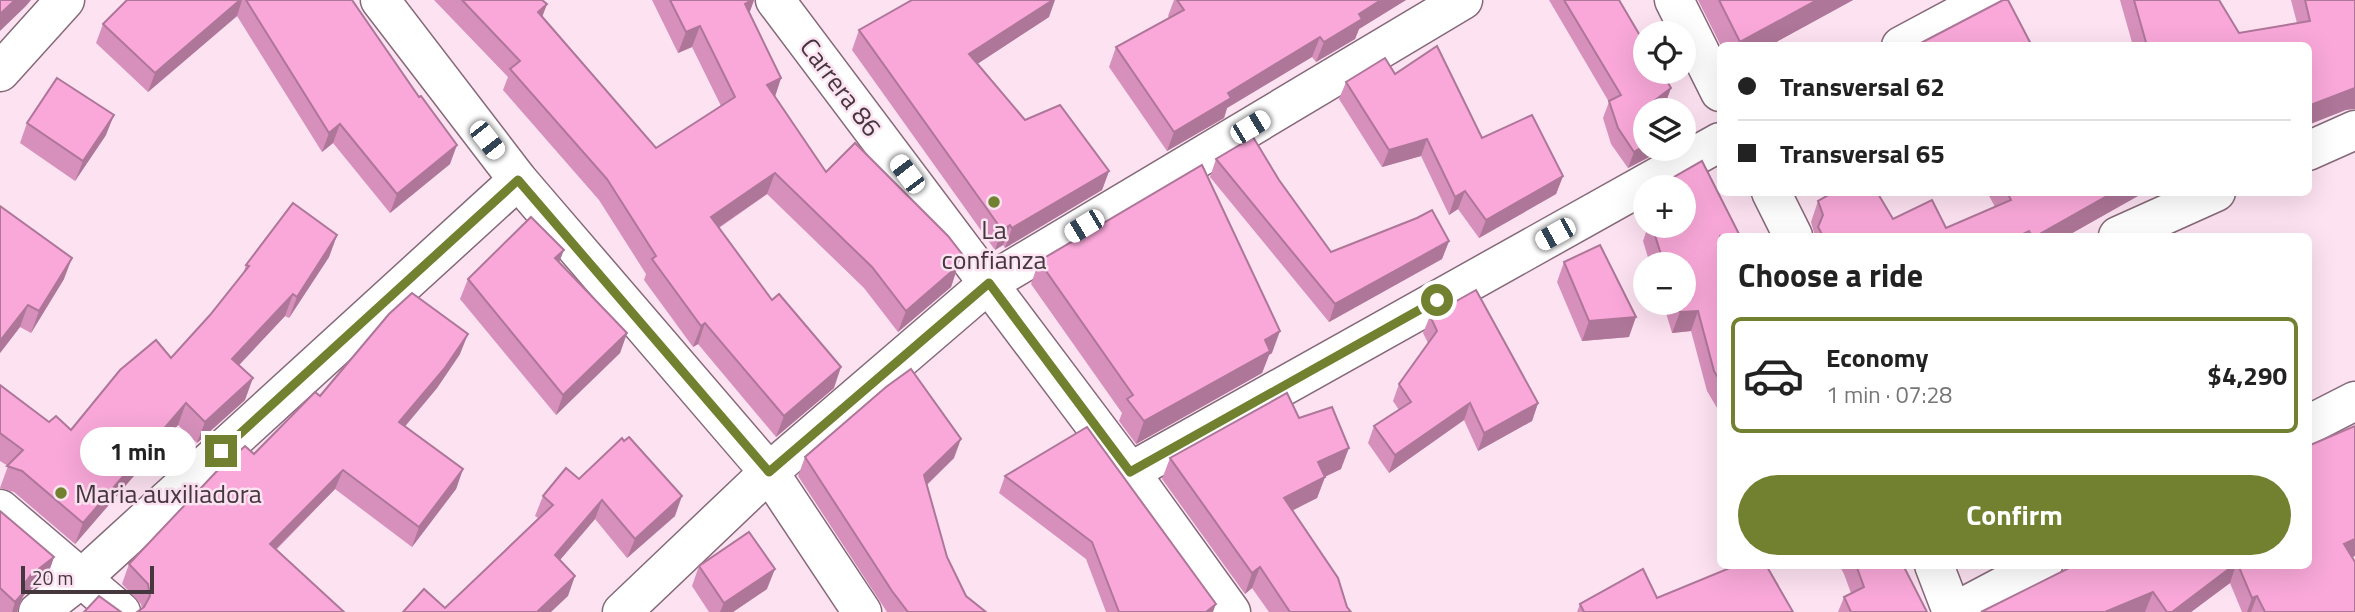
<!DOCTYPE html>
<html lang="en">
<head>
<meta charset="utf-8">
<style>
	:root { --surface:#fff; --page:#f2f2f2; --text:#222; --muted:#767676; --line:#e0e0e0; --accent:#71812f }
	body { margin:0; font-family:"Titillium Web",sans-serif; background:var(--page); color:var(--text); height:100vh; display:flex; flex-direction:column; font-size:26px; white-space:nowrap }
	* { box-sizing:border-box; margin:0 }
	p { font-size:23px; color:var(--muted) }
	.icon { flex:none; width:38px; height:38px; fill:none; stroke:currentColor; stroke-width:2; stroke-linecap:round; stroke-linejoin:round }
	.map { position:relative; flex:1; overflow:hidden }
	.panel { position:absolute; left:1717px; top:233px; width:595px; height:336px; display:flex; flex-direction:column; background:var(--surface); border-radius:10px; box-shadow:0 7px 28px #0002 }
	.panel>* { flex:none }
	.hud { position:absolute; left:1717px; top:42px; width:595px; height:154px; border-radius:10px; box-shadow:0 7px 28px #0002; display:grid; align-content:center; height:154px; padding:0 21px; background:var(--surface) }
	.buttons { position:absolute; left:1633px; top:21px; display:grid; gap:14px }
	.buttons a { display:grid; place-items:center; width:63px; height:63px; border-radius:50%; background:var(--surface); box-shadow:0 7px 28px #0002; font-size:35px }
	.scale { position:absolute; left:21px; bottom:18px; width:133px; box-sizing:border-box; padding-left:7px; border:4px solid #44373e; border-top:0; font-size:19px; line-height:24px; white-space:nowrap; color:#44373e; -webkit-text-stroke:5px #fde2f1; paint-order:stroke }
	.end { position:absolute; width:32px; height:32px; margin:-16px; border:9px solid #71812f; background:#fff; box-shadow:0 0 0 4px #fff }
	.from { border-radius:50% }
	.bubble { position:absolute; height:49px; border-radius:24px; background:var(--surface); box-shadow:0 7px 28px #0002; font-size:23px; font-weight:700; line-height:49px; text-align:center }
	.car { position:absolute; width:21px; height:42px; margin:-21px -10px; border-radius:9px; box-shadow:0 0 5px 2px #0007; background:linear-gradient(#fff 24%,#345 0 40%,#fff 0 76%,#345 0 86%,#fff 0) }
	.hud b { display:flex; align-items:center; gap:24px; height:66px; font-size:26px }
	.hud b+b { border-top:2px solid var(--line) }
	.hud i { width:18px; height:18px; background:var(--text) }
	ul { padding:0; list-style:none }
	li { display:flex; align-items:center; gap:21px; height:116px; margin:0 14px 10px; padding:0 7px; border:4px solid var(--line); border-radius:10px }
	li div { flex:1 }
	li b { display:block; font-size:26px }
	li em { font-style:normal; font-weight:700 }
	li.active { border-color:var(--accent) }
	li>.icon { width:63px; height:63px; stroke-width:1.5 }
	h2 { padding:0 21px; font-size:32px; line-height:84px }
	.cta { display:flex; gap:14px; margin-top:auto; padding:14px 21px }
	.cta a { flex:1; height:80px; border-radius:42px; background:var(--accent); color:#fff; font-size:28px; font-weight:700; line-height:80px; text-align:center }
	.map>svg:first-child { display:block }
</style>
</head>
<body>
<div class="map">
<svg width="2355" height="612" viewBox="0 0 2355 612">
	<rect width="100%" height="100%" fill="#fde2f1"/>
	<g fill="none" stroke-linecap="round" stroke-linejoin="round">
		<defs>
			<g id="minor">
				<polyline points="380,0 518,180 769,472 862,612"/>
				<polyline points="775,0 1130,472 1231,612"/>
				<polyline points="1674,0 1720,92"/>
				<polyline points="1901,46 1987,0"/>
				<polyline points="0,72 65,0"/>
				<polyline points="2308,151 2355,130"/>
				<polyline points="1771,192 1793,236"/>
				<polyline points="2118,236 2216,192"/>
				<polyline points="2308,425 2355,401"/>
				<polyline points="1130,472 1720,142"/>
				<polyline points="0,509 121,612"/>
				<polyline points="1934,565 1952,612"/>
				<polyline points="38,612 82,578 518,180"/>
				<polyline points="622,612 769,472 989,283 1463,0"/>
				<polyline points="1954,612 2043,565"/>
			</g>
		</defs>
		<use href="#minor" stroke="#866979" stroke-width="41"/>
		<use href="#minor" stroke="#fff" stroke-width="38"/>
	</g>
	<g fill="#d690bb">
		<polygon points="127,0 352,0 450,164 390,213 333,143 322,152 237,16 148,92 96,43 103,24"/>
		<polygon points="434,0 542,0 547,4 542,17 656,148 721,106 692,47 678,53 652,0 754,0 749,13 781,78 775,97 826,172 958,265 951,287 898,332 864,288 767,194 719,228 834,388 776,437 698,344 693,347 644,280 646,274 599,200 503,90 508,77"/>
		<polygon points="1174,0 1406,0 1359,29 1355,39 1316,62 1312,57 1227,108 1224,118 1167,151 1109,67 1116,47 1169,18 1168,16"/>
		<polygon points="1549,0 1619,0 1671,88 1665,104 1657,110 1645,110 1645,149 1656,149 1655,154 1628,168 1611,144 1603,118 1609,102"/>
		<polygon points="1698,0 1853,0 1769,46 1721,46"/>
		<polygon points="2120,0 2219,0 2239,33 2297,23 2291,0 2355,0 2346,110 2308,46 2133,46"/>
		<polygon points="1049,17 977,64 1025,120 1109,171 1102,190 1005,248 1003,245 995,250 852,50 859,30"/>
		<polygon points="1395,74 1482,138 1563,176 1556,194 1479,238 1458,209 1449,215 1421,156 1382,167 1339,99 1346,82"/>
		<polygon points="27,123 106,135 75,181 20,143"/>
		<polygon points="1216,159 1279,180 1331,252 1449,241 1442,259 1329,322 1210,177"/>
		<polygon points="1702,161 1740,236 1720,236 1720,413 1707,391 1691,331 1672,333 1663,303 1684,303 1684,264 1650,264 1643,241 1648,226 1684,226 1684,187 1659,187 1660,185"/>
		<polygon points="1987,192 2145,192 2067,236 1815,236 1811,222 1818,201 1893,219 1946,228 1995,207"/>
		<polygon points="0,206 64,279 31,333 20,327 0,353"/>
		<polygon points="337,235 329,257 289,318 285,316 239,365 245,400 197,443 178,425 75,544 14,492 0,488 8,466 0,461 0,385 49,422 71,430 171,358 210,315 243,274 246,265"/>
		<polygon points="1039,261 1272,353 1269,355 1262,373 1136,444 1119,421 1122,413 1031,284"/>
		<polygon points="559,262 627,333 620,353 556,415 460,299 468,279"/>
		<polygon points="1564,262 1629,337 1582,341 1557,282"/>
		<polygon points="1430,316 1538,403 1532,421 1478,451 1464,420 1389,473 1368,443 1374,426 1399,410 1393,401 1399,384 1428,343 1423,333"/>
		<polygon points="460,354 437,388 405,426 463,469 456,489 412,547 335,489 276,550 142,609 141,604 122,584 129,564 320,396"/>
		<polygon points="1299,418 1341,469 1325,477 1317,498 1292,510 1347,607 1351,612 1269,612 1252,588 1245,594 1162,479 1170,458"/>
		<polygon points="805,457 954,458 927,485 947,557 966,596 986,612 887,612 798,476"/>
		<polygon points="1005,476 1213,612 1106,612 1086,559 999,493"/>
		<polygon points="579,479 675,516 627,558 595,519 560,560 568,596 445,608 538,518 535,516 543,496"/>
		<polygon points="0,511 54,557 47,577 24,595 22,599 17,612 0,612"/>
		<polygon points="2355,556 2352,557 2355,612 2242,612 2230,583 2191,612 1981,612 2075,565 2308,565"/>
		<polygon points="1839,565 1903,565 1927,612 1838,612 1844,597 1851,593 1844,574"/>
		<polygon points="699,566 767,589 733,612 709,612 692,586"/>
		<polygon points="1657,598 1793,612 1577,612 1580,604"/>
	</g>
	<g fill="#ae7698">
		<polygon points="15,0 31,0 26,6 0,31 0,14"/>
		<polygon points="240,0 242,0 237,16 148,92 155,73"/>
		<polygon points="752,0 754,0 747,20 745,4"/>
		<polygon points="1053,0 1055,0 1049,17 962,74 969,54"/>
		<polygon points="1381,0 1406,0 1359,29 1355,39 1316,62 1324,42 1359,14"/>
		<polygon points="1817,0 1853,0 1769,46 1739,46 1740,42"/>
		<polygon points="547,4 539,25 538,12"/>
		<polygon points="700,26 692,47 678,53 686,32"/>
		<polygon points="1320,37 1312,57 1227,108 1224,118 1167,151 1174,132 1228,93"/>
		<polygon points="781,78 774,99 767,85"/>
		<polygon points="1671,88 1665,104 1657,110 1648,110 1650,104"/>
		<polygon points="2355,88 2355,109 2346,110 2308,125 2308,106"/>
		<polygon points="114,115 106,135 75,181 83,161"/>
		<polygon points="340,124 333,143 322,152 329,133"/>
		<polygon points="1427,139 1421,156 1382,167 1389,150"/>
		<polygon points="457,145 450,164 390,213 397,194"/>
		<polygon points="1645,145 1645,149 1656,149 1655,154 1628,168 1634,152"/>
		<polygon points="1109,171 1102,190 1005,248 1012,228"/>
		<polygon points="775,173 767,194 703,238 711,217"/>
		<polygon points="1563,176 1556,194 1479,238 1486,220"/>
		<polygon points="1465,191 1458,209 1449,215 1455,197"/>
		<polygon points="2114,192 2145,192 2067,236 2036,236"/>
		<polygon points="1010,225 1003,245 995,250 1002,230"/>
		<polygon points="2029,231 2027,236 2019,236"/>
		<polygon points="337,235 329,257 289,318 297,297"/>
		<polygon points="1449,241 1442,259 1329,322 1335,304"/>
		<polygon points="564,250 556,270 555,258"/>
		<polygon points="962,254 951,287 898,332 906,311 953,259"/>
		<polygon points="72,258 64,279 31,333 39,311"/>
		<polygon points="293,294 285,316 225,380 232,359"/>
		<polygon points="28,305 20,327 0,353 0,341"/>
		<polygon points="1698,311 1691,331 1672,333 1680,312"/>
		<polygon points="1636,317 1629,337 1582,341 1589,321"/>
		<polygon points="705,323 698,344 693,347 701,326"/>
		<polygon points="1280,331 1272,353 1269,355 1262,373 1136,444 1144,421 1265,340"/>
		<polygon points="627,333 620,353 556,415 563,395"/>
		<polygon points="468,334 460,354 437,388 392,442 399,422"/>
		<polygon points="841,367 834,388 776,437 784,416"/>
		<polygon points="253,378 245,400 197,443 205,422"/>
		<polygon points="186,403 178,425 75,544 83,523"/>
		<polygon points="1470,403 1464,420 1389,473 1395,455"/>
		<polygon points="1538,403 1532,421 1478,451 1484,433"/>
		<polygon points="961,439 954,458 917,494 924,475"/>
		<polygon points="1349,448 1341,469 1311,483 1318,462"/>
		<polygon points="463,469 456,489 412,547 419,527"/>
		<polygon points="343,470 335,489 262,563 270,544"/>
		<polygon points="1325,477 1317,498 1276,519 1284,498"/>
		<polygon points="682,496 675,516 627,558 635,539"/>
		<polygon points="602,500 595,519 547,575 555,555"/>
		<polygon points="2355,539 2355,556 2337,564 2344,544"/>
		<polygon points="54,557 47,577 24,595 22,599 17,612 12,612 15,602 25,583 31,575"/>
		<polygon points="2234,565 2236,565 2230,583 2191,612 2172,612"/>
		<polygon points="1260,567 1252,588 1245,594 1252,573"/>
		<polygon points="775,569 767,589 733,612 720,612 724,603"/>
		<polygon points="575,576 568,596 551,612 537,612"/>
		<polygon points="2153,592 2145,612 2105,612"/>
		<polygon points="2257,596 2251,612 2247,612 2252,598"/>
		<polygon points="1216,604 1213,612 1206,612"/>
	</g>
	<g fill="#f9a8d9" stroke="#ae7698" stroke-width="2">
		<polygon points="0,0 15,0 0,14"/>
		<polygon points="127,0 240,0 155,73 103,24"/>
		<polygon points="246,0 352,0 419,97 421,96 457,145 397,194 340,124 329,133"/>
		<polygon points="462,0 542,0 547,4 538,12 656,148 735,97 700,26 686,32 670,0 752,0 745,4 781,78 767,85 826,172 855,143 948,236 962,254 953,259 958,266 906,311 872,267 775,173 711,217 772,300 779,294 841,367 784,416 705,323 701,326 652,259 656,256 607,179 510,69 520,61"/>
		<polygon points="912,0 1053,0 969,54 1025,120 1060,105 1109,171 1012,228 1010,225 1002,230 859,30"/>
		<polygon points="1177,0 1381,0 1359,14 1362,19 1324,42 1320,37 1228,93 1231,98 1174,132 1116,47 1184,10"/>
		<polygon points="1564,0 1619,0 1645,44 1645,72 1662,72 1671,88 1650,104 1652,110 1645,110 1645,145 1634,152 1618,128 1609,101 1621,95"/>
		<polygon points="1719,0 1817,0 1740,42"/>
		<polygon points="2003,0 2008,0 2032,46 1911,46 1919,44"/>
		<polygon points="2134,0 2219,0 2239,33 2310,21 2305,0 2355,0 2355,88 2308,106 2308,46 2177,46 2176,44 2174,46 2147,46"/>
		<polygon points="1437,46 1482,138 1532,115 1563,176 1486,220 1465,191 1455,197 1427,139 1389,150 1346,82 1385,58 1395,74"/>
		<polygon points="57,78 114,115 83,161 27,123"/>
		<polygon points="1253,137 1279,180 1331,252 1417,218 1432,210 1449,241 1335,304 1216,159"/>
		<polygon points="1702,161 1740,236 1720,236 1720,381 1714,371 1698,311 1680,312 1677,303 1684,303 1684,264 1664,264 1652,226 1684,226 1684,187 1662,187 1660,185"/>
		<polygon points="1202,165 1280,331 1265,340 1270,351 1144,421 1127,399 1133,395 1039,261"/>
		<polygon points="1834,192 1877,192 1893,219 1932,200 1946,228 2011,200 2007,192 2114,192 2036,236 2032,236 2029,231 2019,236 1823,236 1818,227 1823,215 1818,201"/>
		<polygon points="293,203 337,235 297,297 293,294 232,359 253,378 205,422 186,403 83,523 22,471 7,466 23,450 0,433 0,385 49,422 56,416 71,430 120,370 156,340 171,358 210,315 249,266 246,265"/>
		<polygon points="0,206 72,258 39,311 28,305 0,341"/>
		<polygon points="531,217 564,250 555,258 627,333 563,395 468,279"/>
		<polygon points="1600,245 1636,317 1589,321 1564,262"/>
		<polygon points="1476,290 1538,403 1484,433 1470,403 1395,455 1374,426 1411,402 1399,384 1437,331 1430,316"/>
		<polygon points="412,293 468,334 444,369 399,422 463,469 419,527 343,470 270,544 344,612 137,612 144,607 150,596 148,584 129,564 216,472 245,446 254,454 315,392 320,396 389,314"/>
		<polygon points="911,369 961,439 924,475 947,557 966,596 986,612 908,612 892,591 805,457 886,387"/>
		<polygon points="1287,393 1299,418 1332,407 1349,448 1318,462 1325,477 1284,498 1338,578 1347,607 1351,612 1290,612 1260,567 1252,573 1170,458"/>
		<polygon points="2355,426 2355,539 2344,544 2355,562 2355,612 2265,612 2257,596 2252,598 2238,565 2308,565 2308,446"/>
		<polygon points="1087,427 1216,604 1206,612 1119,612 1092,542 1005,476"/>
		<polygon points="629,437 682,496 635,539 602,500 555,555 575,576 537,612 403,612 424,589 445,608 553,505 543,496 566,468 579,479 622,438 624,441"/>
		<polygon points="0,511 54,557 31,575 25,583 24,592 15,602 0,588"/>
		<polygon points="749,532 775,569 724,603 699,566"/>
		<polygon points="1737,565 1766,565 1793,612 1584,612 1580,604 1643,569 1657,598"/>
		<polygon points="1856,565 1903,565 1927,612 1851,612 1844,597 1864,587"/>
		<polygon points="2075,565 2234,565 2172,612 2167,612 2153,592 2105,612 1981,612"/>
		<polygon points="99,596 121,612 84,612"/>
	</g>
	<g fill="none" stroke-linecap="round" stroke-linejoin="round">
		<polyline stroke="#71812f" stroke-width="9" points="221,451 518,180 769,472 989,283 1130,472 1437,300"/>
	</g>
	<g fill="#71812f" stroke="#fde2f1" stroke-width="2.5">
		<circle cx="994" cy="202" r="7"/>
		<circle cx="61" cy="493" r="7"/>
	</g>
	<g text-anchor="middle" dominant-baseline="central" stroke-width="5" stroke-linejoin="round" paint-order="stroke">
		<g font-size="26" fill="#44373e" stroke="#fde2f1">
			<text transform="translate(841 87) rotate(53)">Carrera 86</text>
		</g>
		<g font-size="26" fill="#44373e" stroke="#fde2f1">
			<text x="994" y="229">La<tspan x="994" dy="30">confianza</tspan></text>
			<text x="75" y="493" text-anchor="start">Maria auxiliadora</text>
		</g>
	</g>
</svg>
<div class="buttons">
<a><svg class="icon" aria-label="locate" viewBox="0 0 24 24"><circle cx="12" cy="12" r="6"/><path d="M12 2v4M12 18v4M2 12h4M18 12h4"/></svg></a>
<a><svg class="icon" aria-label="layers" viewBox="0 0 24 24"><path d="M12 4l9 5-9 5-9-5zM3 14l9 5 9-5"/></svg></a>
<a>+</a>
<a>−</a>
</div>
<div class="scale">20 m</div>
<i class="end from" style="left:1437px;top:300px"></i>
<i class="end" style="left:221px;top:451px"></i>
<div class="bubble" style="left:80px;top:427px;width:116px">1 min</div>
<i class="car" style="left:1250px;top:127px;rotate:59deg"></i>
<i class="car" style="left:487px;top:140px;rotate:142deg"></i>
<i class="car" style="left:907px;top:174px;rotate:323deg"></i>
<i class="car" style="left:1084px;top:226px;rotate:239deg"></i>
<i class="car" style="left:1555px;top:234px;rotate:241deg"></i>
<div class="hud">
<b><i class="from"></i>Transversal 62</b>
<b><i></i>Transversal 65</b>
</div>
<section class="panel">
<h2>Choose a ride</h2>
<ul>
<li class="active"><svg class="icon" aria-label="car" viewBox="0 0 24 24"><path d="M5 17H2v-5l4-1 3-4h7l3 4 3 1v5h-3M9 17h6M6 11h13"/><circle cx="7" cy="17" r="2"/><circle cx="17" cy="17" r="2"/></svg><div><b>Economy</b><p>1 min · 07:28</p></div><em>$4,290</em></li>
</ul>
<div class="cta"><a>Confirm</a></div>
</section>
</div>
</body>
</html>
